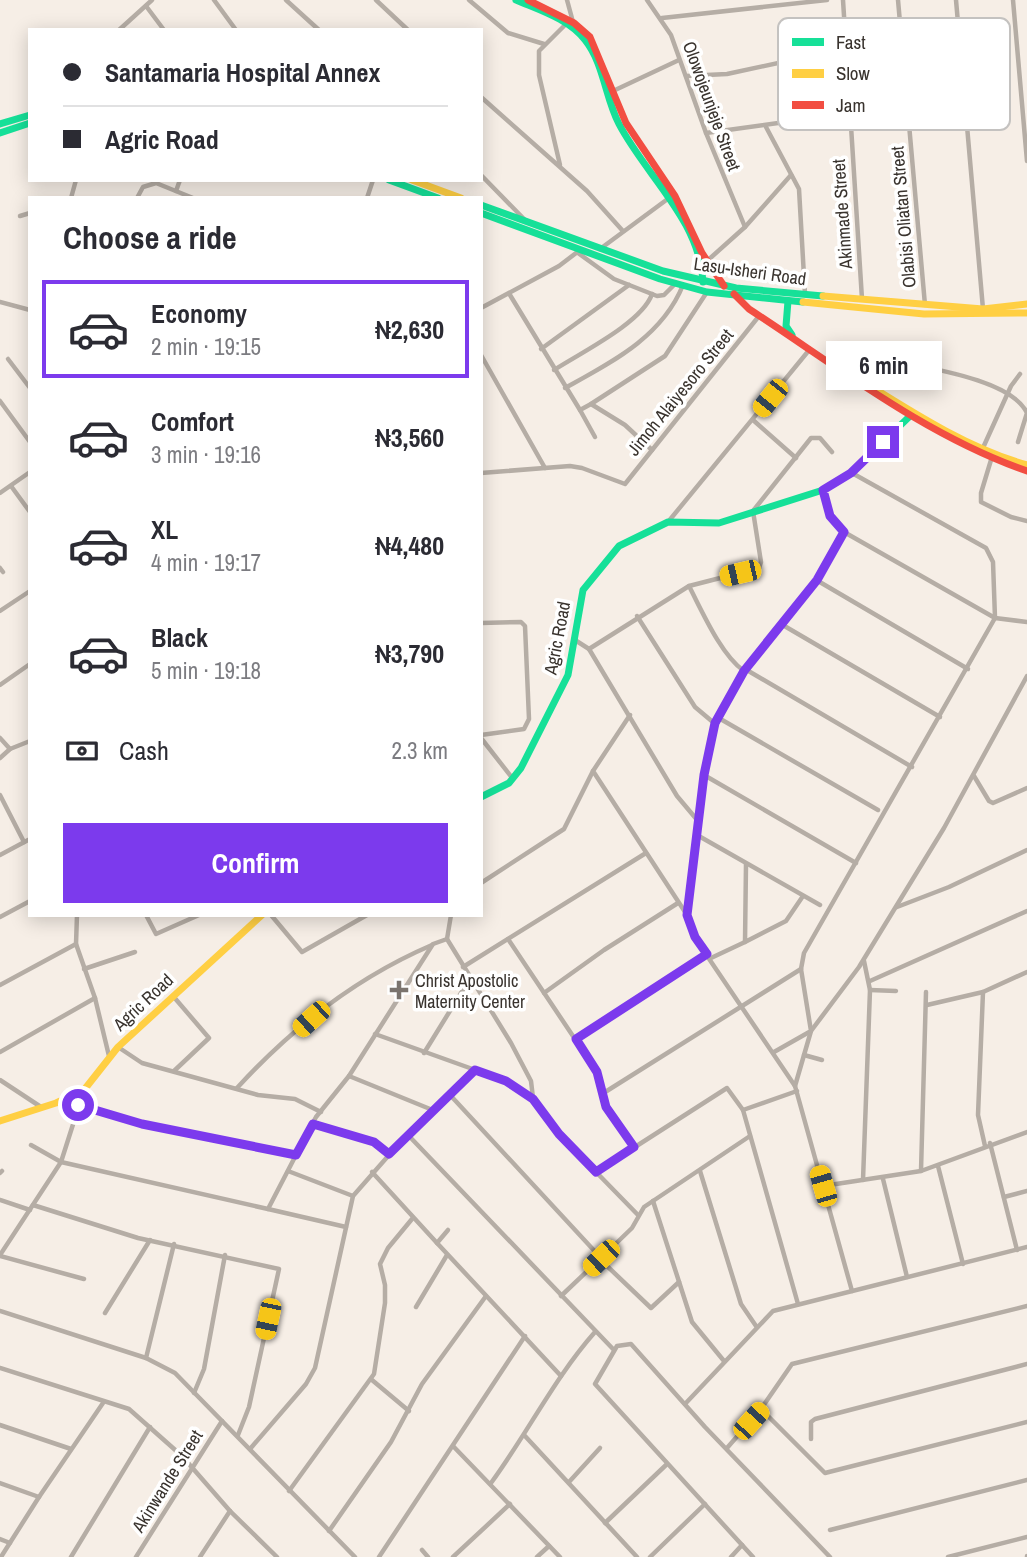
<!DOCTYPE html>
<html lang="en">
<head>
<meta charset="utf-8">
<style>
	:root { --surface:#fff; --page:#f2f2f3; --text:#2b2b33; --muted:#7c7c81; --line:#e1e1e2; --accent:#7c3aed }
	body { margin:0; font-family:"Archivo Narrow",sans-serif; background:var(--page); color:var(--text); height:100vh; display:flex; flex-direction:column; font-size:26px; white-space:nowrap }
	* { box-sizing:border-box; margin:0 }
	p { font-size:23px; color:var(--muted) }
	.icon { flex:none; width:38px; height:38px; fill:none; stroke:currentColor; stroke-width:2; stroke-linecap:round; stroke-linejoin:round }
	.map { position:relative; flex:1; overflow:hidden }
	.drawer { position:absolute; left:28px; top:196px; width:455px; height:721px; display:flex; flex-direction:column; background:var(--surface); border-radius:0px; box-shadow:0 4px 18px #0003 }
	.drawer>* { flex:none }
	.guide { position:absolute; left:28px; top:28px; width:455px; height:154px; border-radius:0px; box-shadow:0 4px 18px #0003; display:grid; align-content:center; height:154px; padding:0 35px; background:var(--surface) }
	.end { position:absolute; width:32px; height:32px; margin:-16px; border:9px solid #7c3aed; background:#fff; box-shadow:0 0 0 4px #fff }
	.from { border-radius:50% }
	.bubble { position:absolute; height:49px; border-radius:0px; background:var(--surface); box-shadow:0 4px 18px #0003; font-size:23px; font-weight:700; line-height:49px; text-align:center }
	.car { position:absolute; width:21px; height:42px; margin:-21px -10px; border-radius:9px; box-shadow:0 0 5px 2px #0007; background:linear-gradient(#f5c518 24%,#345 0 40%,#f5c518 0 76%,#345 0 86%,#f5c518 0) }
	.guide b { display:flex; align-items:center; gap:24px; height:66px; font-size:26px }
	.guide b+b { border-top:2px solid var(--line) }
	.guide i { width:18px; height:18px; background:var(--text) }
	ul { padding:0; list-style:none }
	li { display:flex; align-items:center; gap:21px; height:98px; margin:0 14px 10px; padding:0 21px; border:4px solid transparent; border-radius:0px }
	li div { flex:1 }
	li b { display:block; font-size:26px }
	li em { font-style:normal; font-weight:700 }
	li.selected { border-color:var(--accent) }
	li>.icon { width:63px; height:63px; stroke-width:1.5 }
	h2 { padding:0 35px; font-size:32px; line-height:84px }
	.pay { display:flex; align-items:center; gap:18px; height:77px; padding:0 35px; font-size:26px }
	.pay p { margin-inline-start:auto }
	.action { display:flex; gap:14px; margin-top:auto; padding:14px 35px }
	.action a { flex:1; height:80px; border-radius:0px; background:var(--accent); color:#fff; font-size:28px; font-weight:700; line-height:80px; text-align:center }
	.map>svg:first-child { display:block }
</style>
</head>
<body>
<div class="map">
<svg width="1027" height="1557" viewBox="0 0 1027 1557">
	<rect width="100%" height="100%" fill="#f6eee6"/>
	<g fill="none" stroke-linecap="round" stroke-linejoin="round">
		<g stroke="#b5ada5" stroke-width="4.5">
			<polyline points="214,0 236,30"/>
			<polyline points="286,0 319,30"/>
			<polyline points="376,0 408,30"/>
			<polyline points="469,0 508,33 544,44"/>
			<polyline points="567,0 573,22"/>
			<polyline points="647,0 671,35 706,133 745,227"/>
			<polyline points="843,0 862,299"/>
			<polyline points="898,0 925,305"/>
			<polyline points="956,0 983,309"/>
			<polyline points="1013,0 1027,161"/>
			<polyline points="146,6 164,30"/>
			<polyline points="662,18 827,0"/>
			<polyline points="119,30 152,0"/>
			<polyline points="686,76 727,74 806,57"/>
			<polyline points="613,91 679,60"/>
			<polyline points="481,97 587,191 622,230"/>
			<polyline points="766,127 799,189 805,294"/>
			<polyline points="706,133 807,119"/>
			<polyline points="560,165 539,75 539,51 565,25"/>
			<polyline points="481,175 525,220"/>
			<polyline points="176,191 180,180"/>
			<polyline points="71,198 76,180"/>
			<polyline points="137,198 143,187 156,183 193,198"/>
			<polyline points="367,198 373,180"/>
			<polyline points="20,216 30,213"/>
			<polyline points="600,249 669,198"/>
			<polyline points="578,253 614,279 657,296 664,295 676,283"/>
			<polyline points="707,261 745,227 791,175"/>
			<polyline points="510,295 580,410 591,404 625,425 652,450"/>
			<polyline points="0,302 30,310"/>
			<polyline points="481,308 559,266 580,250"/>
			<polyline points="541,349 629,285"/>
			<polyline points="481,355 545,468"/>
			<polyline points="8,359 30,388"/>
			<path d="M554 370C580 353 642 323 652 294"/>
			<path d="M565 388C612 362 662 337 683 285"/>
			<path d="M879 390 895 361C928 368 1012 380 1027 413L1018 442"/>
			<polyline points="0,401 30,442"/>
			<polyline points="591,404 665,356 707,292"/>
			<polyline points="580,410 595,437"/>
			<polyline points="753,420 796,458"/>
			<polyline points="982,450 1011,386 1020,374"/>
			<polyline points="991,460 981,493 981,502 1011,517 1027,521"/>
			<polyline points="481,473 570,466 582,468 625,484 759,316"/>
			<polyline points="11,486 30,512"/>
			<polyline points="0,493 30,472"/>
			<polyline points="668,522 810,349"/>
			<polyline points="844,532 995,618 1027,622"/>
			<polyline points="0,568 3,572"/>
			<polyline points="818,581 968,669"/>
			<path d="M689 586C702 611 721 655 744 671"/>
			<polyline points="0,611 30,591"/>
			<polyline points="637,616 695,707 714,723"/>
			<polyline points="481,623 521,622 525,626 529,719 524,729 481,735"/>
			<polyline points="781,624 940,717"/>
			<polyline points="575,640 589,649 677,796 698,821"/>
			<polyline points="589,649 689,586 759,568 761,562 753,511 811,438 820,438 832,452"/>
			<polyline points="745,669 912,767"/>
			<polyline points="0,685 30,664"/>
			<polyline points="630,715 593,771 687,915 695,938 795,1086 852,1291"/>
			<polyline points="717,717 878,810"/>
			<polyline points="0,738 10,749 30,741"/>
			<polyline points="481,738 513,779"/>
			<polyline points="0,758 10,749"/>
			<polyline points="704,775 856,863"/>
			<polyline points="974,776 989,801 993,803 1027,788"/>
			<polyline points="0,795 24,842"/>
			<polyline points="697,835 820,905"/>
			<polyline points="0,855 30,839"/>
			<polyline points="746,864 745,942 786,921 803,896"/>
			<polyline points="481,883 564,829 593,771"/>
			<polyline points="897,907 949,887 1027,850"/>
			<polyline points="77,915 76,944 95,998 109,1056"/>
			<polyline points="146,915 156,934 199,915"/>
			<polyline points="271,915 302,952 367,915"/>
			<polyline points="451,915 447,939 511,1043 531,1081 533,1098"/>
			<polyline points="687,915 704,775 714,723 744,671 817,580 844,532 830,516 823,490"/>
			<polyline points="0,917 30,901"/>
			<polyline points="508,939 597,1072 606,1106 633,1147"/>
			<polyline points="711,958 745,942"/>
			<polyline points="463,967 646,853"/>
			<polyline points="84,969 135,952"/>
			<polyline points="870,981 1027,911"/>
			<polyline points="0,985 76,944"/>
			<polyline points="870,990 896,991"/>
			<polyline points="983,992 978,1115 985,1146"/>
			<polyline points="544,993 604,950 678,903"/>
			<polyline points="173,996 209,1038 174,1071"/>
			<polyline points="927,1005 983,992 1027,972"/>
			<polyline points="375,1034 506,1081 533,1099 559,1134 638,1215"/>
			<polyline points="576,1039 707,954"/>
			<polyline points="118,1047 142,1063 258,1095 295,1099 321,1112"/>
			<polyline points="0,1052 95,998"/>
			<polyline points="774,1052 811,1031 801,969 804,953 995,618 993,562 986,548 852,473"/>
			<polyline points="424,1053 469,980"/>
			<polyline points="804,1055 822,1060"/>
			<polyline points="349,1076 435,1111"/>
			<polyline points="0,1080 41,1107"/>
			<polyline points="795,1086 811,1031 859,967 944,828 1027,676"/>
			<path d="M237 1088C292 1028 357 977 432 945"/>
			<polyline points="602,1094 801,969"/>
			<polyline points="451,1096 601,1258 561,1296"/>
			<polyline points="66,1099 142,1124 296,1155 316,1117 349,1076 433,944 447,939"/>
			<polyline points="743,1110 797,1091"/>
			<polyline points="314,1124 374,1142 389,1155"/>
			<polyline points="409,1136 613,1349"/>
			<polyline points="990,1143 1017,1250"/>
			<polyline points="31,1145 61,1162 268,1209 296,1155"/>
			<polyline points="938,1166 963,1264"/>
			<polyline points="288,1171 353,1196"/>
			<polyline points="700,1171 741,1304 756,1326"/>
			<polyline points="921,1171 926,992"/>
			<polyline points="372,1172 437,1243 448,1230"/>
			<polyline points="596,1172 727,1088 743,1110 798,1304"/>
			<polyline points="0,1173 2,1171"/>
			<polyline points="883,1179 907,1277"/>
			<polyline points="863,1180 870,990 864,961"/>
			<polyline points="823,1186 921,1171 1027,1132"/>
			<polyline points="1004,1197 1027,1191"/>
			<polyline points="0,1200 30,1210"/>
			<polyline points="653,1201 692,1322 724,1361"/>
			<polyline points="33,1205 138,1238 279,1269 249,1407 238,1435"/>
			<polyline points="268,1209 346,1227"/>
			<polyline points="437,1243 561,1376"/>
			<polyline points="0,1255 61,1162 84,1090"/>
			<polyline points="0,1256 84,1279"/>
			<polyline points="601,1258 632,1228 644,1207 750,1136"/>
			<polyline points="607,1266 651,1308 679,1282"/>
			<polyline points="416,1307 447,1255"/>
			<polyline points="0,1311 146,1358 175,1373 355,1557"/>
			<polyline points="105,1313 150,1240"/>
			<polyline points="146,1358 174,1244"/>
			<polyline points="0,1368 129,1409 182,1456 230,1511 277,1557"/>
			<polyline points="372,1380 409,1411"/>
			<polyline points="194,1393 204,1369 225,1255"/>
			<polyline points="685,1404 773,1311 1027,1247"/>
			<polyline points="761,1409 825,1473 1027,1422"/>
			<polyline points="0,1425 71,1449"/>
			<polyline points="525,1436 637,1557"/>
			<polyline points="811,1439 811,1422 815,1419 1027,1364"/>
			<polyline points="453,1446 560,1557"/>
			<polyline points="727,1448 761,1409 792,1364 1027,1306"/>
			<polyline points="250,1449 306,1384 315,1368 353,1196 389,1155 475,1070"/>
			<polyline points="569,1482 600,1448"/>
			<polyline points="0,1483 39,1497 103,1403"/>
			<path d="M491 1483C527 1434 555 1377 595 1332"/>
			<polyline points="289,1491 374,1374 385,1303 385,1285 380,1264 388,1248 412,1219"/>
			<polyline points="605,1523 666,1465"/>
			<polyline points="830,1530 1027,1480"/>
			<polyline points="329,1531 391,1442 422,1384 486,1296"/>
			<polyline points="0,1539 10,1543"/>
			<polyline points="422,1550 428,1557"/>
			<polyline points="1,1557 39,1497"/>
			<polyline points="71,1557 150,1427"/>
			<polyline points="136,1557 222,1421"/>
			<polyline points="200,1557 230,1511"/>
			<polyline points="379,1557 525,1336"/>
			<polyline points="453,1557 510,1504"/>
			<polyline points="537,1557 549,1546"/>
			<polyline points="650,1557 705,1504"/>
			<polyline points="731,1557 742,1545"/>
			<polyline points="753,1557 595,1384 617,1346 631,1344 705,1427 830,1557"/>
			<polyline points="948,1557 1027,1537"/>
			<polyline points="1027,1557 1027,1556"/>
		</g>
		<g stroke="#16e098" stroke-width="7">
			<path d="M516 0C539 10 569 19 585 40 604 64 605 97 619 124 646 176 700 220 703 282"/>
			<polyline points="0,124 30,115"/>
			<polyline points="0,133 30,123"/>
			<polyline points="389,180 438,198"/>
			<polyline points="481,205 663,271 736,288 823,296"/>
			<polyline points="481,213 660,279 707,292 803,302"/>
			<polyline points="788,301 786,326 792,335"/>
			<polyline points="481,797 509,783 521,768 568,675 583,590 619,546 668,522 719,523 823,490 851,473 910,416"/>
		</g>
		<g stroke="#ffcf43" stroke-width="7">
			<polyline points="412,180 461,198"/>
			<polyline points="823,296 983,309 1027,304"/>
			<polyline points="803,302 924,314 1027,313"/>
			<path d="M838 366C899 403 958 445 1027 465"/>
			<polyline points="0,1121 56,1103 84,1090 118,1047 262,915"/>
		</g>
		<g stroke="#f24e42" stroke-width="7">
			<polyline points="528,0 574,23 590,37 626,123 675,196 702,253 724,286"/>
			<path d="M734 294 749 309C838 367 926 436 1027 471"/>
		</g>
	</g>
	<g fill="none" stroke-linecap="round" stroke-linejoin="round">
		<polyline stroke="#7c3aed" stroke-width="9" points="78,1105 142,1124 296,1155 313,1124 374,1142 389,1154 475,1070 506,1081 533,1099 559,1134 596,1172 634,1147 606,1107 597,1072 576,1039 707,954 695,937 687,915 704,775 715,723 744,671 817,580 844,532 830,516 823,490 851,473 883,442"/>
	</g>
	<path fill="#7b746e" stroke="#fff" stroke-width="2.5" d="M395.5 979.5h7v7h7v7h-7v7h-7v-7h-7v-7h7z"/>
	<g text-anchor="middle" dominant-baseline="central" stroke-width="7" stroke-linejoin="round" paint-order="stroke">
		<g font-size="18" fill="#39332e" stroke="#fff">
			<text transform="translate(712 106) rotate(70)">Olowojeunjeje Street</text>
			<text transform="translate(842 214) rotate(-94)">Akinmade Street</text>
			<text transform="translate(903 217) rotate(-95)">Olabisi Oliatan Street</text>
			<text transform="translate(750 271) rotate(8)">Lasu-Isheri Road</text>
			<text transform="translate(680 392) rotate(-51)">Jimoh Alaiyesoro Street</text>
			<text transform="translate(557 638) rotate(-79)">Agric Road</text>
			<text transform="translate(143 1002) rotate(-43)">Agric Road</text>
			<text transform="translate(167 1481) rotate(-58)">Akinwande Street</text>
		</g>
		<g font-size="18" fill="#39332e" stroke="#fff" text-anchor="start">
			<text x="415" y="980">Christ Apostolic<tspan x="415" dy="21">Maternity Center</tspan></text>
		</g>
	</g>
	<rect x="778" y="18" width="232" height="112" rx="10" fill="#fff" stroke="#c4c2c0" stroke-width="2"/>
	<rect x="792" y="38" width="32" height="8" fill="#16e098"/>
	<rect x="792" y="69" width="32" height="9" fill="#ffcf43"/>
	<rect x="792" y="101" width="32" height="8" fill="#f24e42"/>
	<g font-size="19" fill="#39332e">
		<text x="836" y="49">Fast</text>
		<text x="836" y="80">Slow</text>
		<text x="836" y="112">Jam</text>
	</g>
</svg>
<i class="end from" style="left:78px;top:1105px"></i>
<i class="end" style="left:883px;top:442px"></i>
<div class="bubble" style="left:826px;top:341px;width:116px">6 min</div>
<i class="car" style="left:770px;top:398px;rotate:219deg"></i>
<i class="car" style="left:740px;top:573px;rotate:257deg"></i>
<i class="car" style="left:311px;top:1019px;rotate:228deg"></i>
<i class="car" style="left:823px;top:1186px;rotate:344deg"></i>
<i class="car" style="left:601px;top:1258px;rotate:226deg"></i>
<i class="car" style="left:268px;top:1319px;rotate:192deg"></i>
<i class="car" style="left:751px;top:1421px;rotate:42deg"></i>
<div class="guide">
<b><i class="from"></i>Santamaria Hospital Annex</b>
<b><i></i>Agric Road</b>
</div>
<section class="drawer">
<h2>Choose a ride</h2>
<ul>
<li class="selected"><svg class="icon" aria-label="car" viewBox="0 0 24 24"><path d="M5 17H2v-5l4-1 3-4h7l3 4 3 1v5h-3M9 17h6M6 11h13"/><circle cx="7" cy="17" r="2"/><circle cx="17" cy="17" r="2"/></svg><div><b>Economy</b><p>2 min · 19:15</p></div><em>₦2,630</em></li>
<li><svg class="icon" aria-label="car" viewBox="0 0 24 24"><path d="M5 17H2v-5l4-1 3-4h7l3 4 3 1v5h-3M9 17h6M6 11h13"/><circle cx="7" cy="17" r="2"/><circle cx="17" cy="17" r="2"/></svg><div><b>Comfort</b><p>3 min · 19:16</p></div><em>₦3,560</em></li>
<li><svg class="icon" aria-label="car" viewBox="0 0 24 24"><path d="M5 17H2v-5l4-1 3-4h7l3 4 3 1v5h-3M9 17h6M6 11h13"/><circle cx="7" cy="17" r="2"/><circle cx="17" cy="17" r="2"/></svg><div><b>XL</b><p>4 min · 19:17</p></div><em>₦4,480</em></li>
<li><svg class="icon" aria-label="car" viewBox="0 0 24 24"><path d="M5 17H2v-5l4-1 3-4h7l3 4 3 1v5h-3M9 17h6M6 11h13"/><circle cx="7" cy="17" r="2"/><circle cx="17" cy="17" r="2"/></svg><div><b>Black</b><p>5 min · 19:18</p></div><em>₦3,790</em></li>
</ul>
<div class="pay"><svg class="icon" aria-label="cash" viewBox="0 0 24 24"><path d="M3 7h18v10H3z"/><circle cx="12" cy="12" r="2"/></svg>Cash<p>2.3 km</p></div>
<div class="action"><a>Confirm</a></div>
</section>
</div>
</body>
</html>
